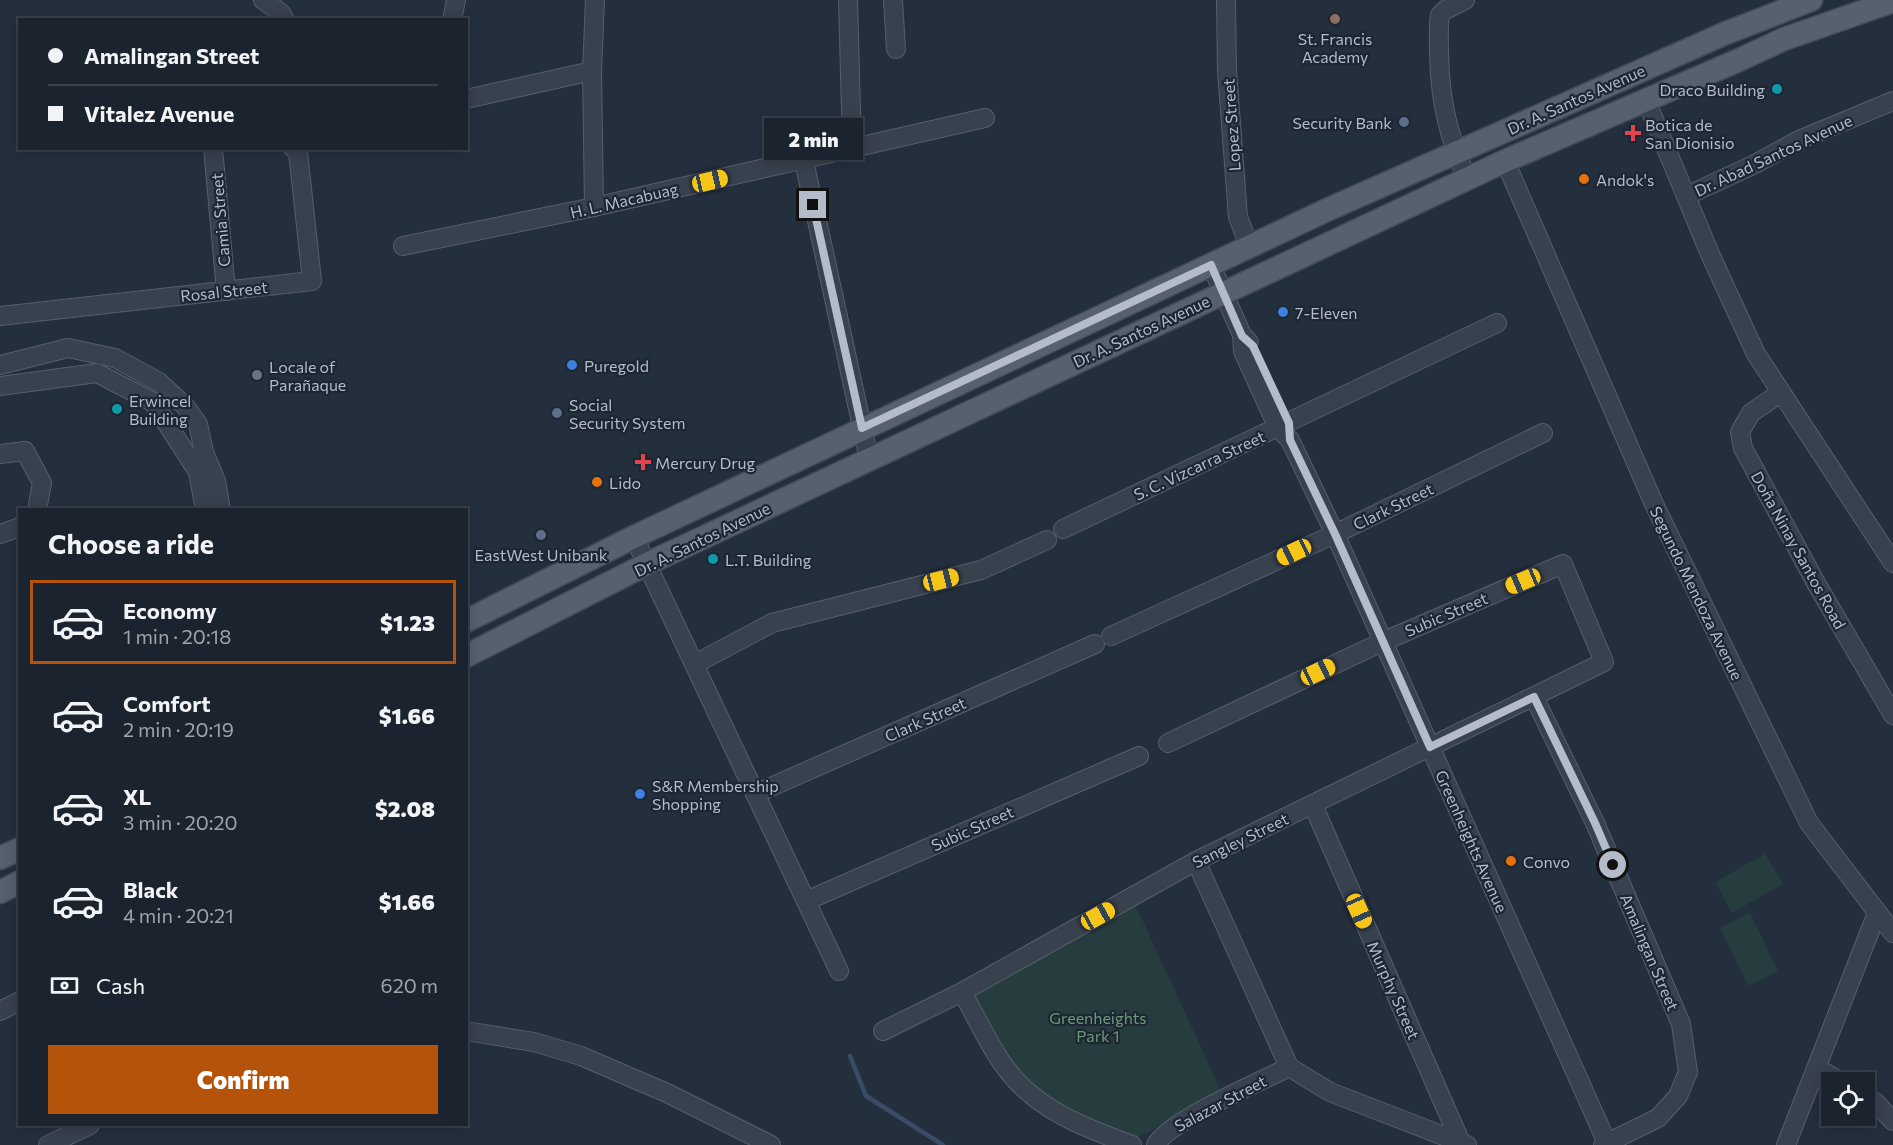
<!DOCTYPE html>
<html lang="en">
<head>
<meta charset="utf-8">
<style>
	:root { --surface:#1b232e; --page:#242b36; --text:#f1f3f6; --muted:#a0a4aa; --line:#39404a; --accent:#b45309 }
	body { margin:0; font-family:Commissioner,sans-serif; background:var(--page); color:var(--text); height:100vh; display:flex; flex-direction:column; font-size:22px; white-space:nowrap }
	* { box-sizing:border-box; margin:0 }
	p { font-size:20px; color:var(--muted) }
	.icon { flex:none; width:33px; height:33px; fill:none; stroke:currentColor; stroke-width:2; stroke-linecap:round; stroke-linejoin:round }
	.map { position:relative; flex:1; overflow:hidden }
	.sheet { position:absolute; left:18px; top:508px; width:450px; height:618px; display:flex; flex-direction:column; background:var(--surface); border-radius:0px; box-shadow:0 3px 15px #0003,0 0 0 2px var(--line) }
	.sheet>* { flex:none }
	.banner { position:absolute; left:18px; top:18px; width:450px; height:132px; border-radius:0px; box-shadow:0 3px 15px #0003,0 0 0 2px var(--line); display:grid; align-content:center; height:132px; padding:0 30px; background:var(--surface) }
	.buttons { position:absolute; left:1821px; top:1072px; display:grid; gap:12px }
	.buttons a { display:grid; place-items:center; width:54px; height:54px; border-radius:0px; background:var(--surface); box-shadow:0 3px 15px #0003,0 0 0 2px var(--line); font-size:30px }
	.end { position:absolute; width:27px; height:27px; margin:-14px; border:8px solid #b4bcc9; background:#111; box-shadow:0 0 0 3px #111 }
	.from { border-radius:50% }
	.bubble { position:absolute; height:42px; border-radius:0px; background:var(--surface); box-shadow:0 3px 15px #0003,0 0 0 2px var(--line); font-size:20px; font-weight:800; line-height:42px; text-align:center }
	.car { position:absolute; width:18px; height:36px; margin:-18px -9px; border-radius:8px; box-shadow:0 0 4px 2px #0007; background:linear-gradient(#f5c518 24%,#345 0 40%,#f5c518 0 76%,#345 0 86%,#f5c518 0) }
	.banner b { display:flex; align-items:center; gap:21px; height:57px; font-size:22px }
	.banner b+b { border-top:2px solid var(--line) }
	.banner i { width:15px; height:15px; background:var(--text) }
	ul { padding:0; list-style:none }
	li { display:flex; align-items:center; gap:18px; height:84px; margin:0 12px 9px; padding:0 18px; border:3px solid transparent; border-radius:0px }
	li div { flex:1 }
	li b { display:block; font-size:22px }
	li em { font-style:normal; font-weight:800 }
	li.on { border-color:var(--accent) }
	li>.icon { width:54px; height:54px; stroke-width:1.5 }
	h2 { padding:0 30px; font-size:27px; line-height:72px }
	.pay { display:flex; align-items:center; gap:15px; height:66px; padding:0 30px; font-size:22px }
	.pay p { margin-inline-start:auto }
	.button { display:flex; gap:12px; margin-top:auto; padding:12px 30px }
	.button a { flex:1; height:69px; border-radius:0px; background:var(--accent); color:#fff; font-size:24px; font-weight:800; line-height:69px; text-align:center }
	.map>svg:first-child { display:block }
</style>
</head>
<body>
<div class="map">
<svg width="1893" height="1145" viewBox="0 0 1893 1145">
	<rect width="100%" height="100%" fill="#242f3e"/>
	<g fill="#263c3f">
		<polygon points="1765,854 1783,884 1732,913 1715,882"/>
		<path d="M1136 906 1222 1093 1138 1137C1095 1123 1040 1102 1012 1064 997 1043 987 1017 975 994Z"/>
		<polygon points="1750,913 1778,971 1748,986 1720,928"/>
	</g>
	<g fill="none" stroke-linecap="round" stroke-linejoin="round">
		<polyline stroke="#394c67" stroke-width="4.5" points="850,1056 866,1096 943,1145"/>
		<defs>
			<g id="minor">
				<polyline points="263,0 281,13 285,20"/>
				<polyline points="848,0 852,149"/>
				<polyline points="893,0 896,49"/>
				<polyline points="1226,0 1227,71 1238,217 1250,248"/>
				<path d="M1465 0 1445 10 1440 15C1438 27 1439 40 1439 53 1440 101 1448 136 1468 180"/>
				<polyline points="452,20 456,0"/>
				<polyline points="466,99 592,71"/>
				<polyline points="1646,100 1710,254 1756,354 1893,563"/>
				<polyline points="213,148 226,291"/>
				<polyline points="804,161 869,459"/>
				<polyline points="1505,161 1654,504 1809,823 1893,933"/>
				<polyline points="1686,196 1753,165 1799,140 1893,101"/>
				<polyline points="594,207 592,71 595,0"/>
				<polyline points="403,246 594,207 985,118"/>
				<polyline points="1211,265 1242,335 1249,342"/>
				<polyline points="0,316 312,281 298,152 293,148"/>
				<polyline points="1242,335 1243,351 1278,428 1290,440 1335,534 1608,1145"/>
				<polyline points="0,365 68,348 115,358 159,382 185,406 198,424 204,452 216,481 221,510"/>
				<polyline points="0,386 97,373 153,402 198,472 205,510"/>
				<polyline points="1780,393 1751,413 1740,432 1743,448 1816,583 1893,715"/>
				<polyline points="0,454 25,451 42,483 37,510"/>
				<polyline points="1063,529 1497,323"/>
				<polyline points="0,534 20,527"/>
				<polyline points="634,537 839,971"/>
				<polyline points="1111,636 1335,534 1543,433"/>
				<polyline points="695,664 772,623 981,570 1047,540"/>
				<polyline points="1534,697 1595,823 1681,1024 1688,1072 1678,1096 1658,1118 1603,1145"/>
				<polyline points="755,794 1095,644"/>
				<polyline points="1313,805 1461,1143"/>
				<polyline points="1196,861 1289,1067 1330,1092 1467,1145"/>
				<polyline points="806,901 1139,756"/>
				<path d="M962 992C976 1016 988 1044 1005 1067 1035 1109 1085 1128 1132 1145"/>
				<polyline points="0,1011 20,1001"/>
				<polyline points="466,1031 534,1042 581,1056 667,1093 771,1145"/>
				<polyline points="883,1031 962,992 1196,861 1604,662 1563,564 1382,642 1168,743"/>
				<polyline points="1817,1068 1843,1083"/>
				<polyline points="1864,1096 1875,1102 1893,1121"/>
				<polyline points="48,1145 90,1125"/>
				<path d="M1156 1145C1168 1121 1262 1081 1289 1067"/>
				<polyline points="1786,1145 1877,913"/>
			</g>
			<g id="major">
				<polyline points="466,621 634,537 1329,209 1726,33 1811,0"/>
				<polyline points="466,656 649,563 1505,161 1739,60 1784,39 1893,1"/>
				<polyline points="0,858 20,849"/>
				<polyline points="0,892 20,882"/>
			</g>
		</defs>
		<use href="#minor" stroke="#565f6c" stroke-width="20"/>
		<use href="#major" stroke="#414a57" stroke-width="25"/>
		<use href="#minor" stroke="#38414e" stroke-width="18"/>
		<use href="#major" stroke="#56606e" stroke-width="22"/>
	</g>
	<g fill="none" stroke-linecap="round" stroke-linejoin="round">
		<polyline stroke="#b4bcc9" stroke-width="8" points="813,205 862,428 1211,265 1242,336 1253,346 1289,423 1290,440 1335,534 1430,747 1534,697 1595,823 1613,865"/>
	</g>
	<circle fill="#8d6e63" stroke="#1d2633" stroke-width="2" cx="1335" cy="19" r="6"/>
	<g fill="#0f9aa8" stroke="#1d2633" stroke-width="2">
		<circle cx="1777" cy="89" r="6"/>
		<circle cx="117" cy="409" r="6"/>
		<circle cx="713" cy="559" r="6"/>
	</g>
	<g fill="#5c6f8a" stroke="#1d2633" stroke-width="2">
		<circle cx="1404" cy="122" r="6"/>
		<circle cx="557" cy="413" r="6"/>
		<circle cx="541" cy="535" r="6"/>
	</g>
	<g fill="#e0444e" stroke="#1d2633" stroke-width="2">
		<path d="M1630 124h6v6h6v6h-6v6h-6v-6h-6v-6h6z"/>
		<path d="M640 453h6v6h6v6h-6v6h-6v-6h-6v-6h6z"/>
	</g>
	<g fill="#e8710a" stroke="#1d2633" stroke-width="2">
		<circle cx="1584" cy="179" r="6"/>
		<circle cx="597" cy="482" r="6"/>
		<circle cx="1511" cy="861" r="6"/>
	</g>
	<g fill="#3f7fe0" stroke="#1d2633" stroke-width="2">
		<circle cx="1283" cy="312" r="6"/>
		<circle cx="572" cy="365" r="6"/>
		<circle cx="640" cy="794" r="6"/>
	</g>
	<circle fill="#6b7280" stroke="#1d2633" stroke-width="2" cx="257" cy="375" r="6"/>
	<g text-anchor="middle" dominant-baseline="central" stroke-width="4.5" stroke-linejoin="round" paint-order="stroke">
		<g font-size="16" fill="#b4bcc9" stroke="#1d2633" text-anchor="start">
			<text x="1335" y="38" text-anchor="middle">St. Francis<tspan x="1335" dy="18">Academy</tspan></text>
			<text x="1765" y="89" text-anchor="end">Draco Building</text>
			<text x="1392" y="122" text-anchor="end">Security Bank</text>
			<text x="1645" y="124">Botica de<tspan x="1645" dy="18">San Dionisio</tspan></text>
			<text x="1596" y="179">Andok's</text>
			<text x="1295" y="312">7-Eleven</text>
			<text x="584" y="365">Puregold</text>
			<text x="269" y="366">Locale of<tspan x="269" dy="18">Parañaque</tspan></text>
			<text x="129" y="400">Erwincel<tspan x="129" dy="18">Building</tspan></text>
			<text x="569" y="404">Social<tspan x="569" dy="18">Security System</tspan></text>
			<text x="655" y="462">Mercury Drug</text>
			<text x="609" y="482">Lido</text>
			<text x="541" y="554" text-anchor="middle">EastWest Unibank</text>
			<text x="725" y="559">L.T. Building</text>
			<text x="652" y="785">S&amp;R Membership<tspan x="652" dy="18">Shopping</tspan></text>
			<text x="1523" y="861">Convo</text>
		</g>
		<g font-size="16" fill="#b4bcc9" stroke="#1d2633">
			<text transform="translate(1576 99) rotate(-24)">Dr. A. Santos Avenue</text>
			<text transform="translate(1231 125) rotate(-94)">Lopez Street</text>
			<text transform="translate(1773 155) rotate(-25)">Dr. Abad Santos Avenue</text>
			<text transform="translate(624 200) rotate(-13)">H. L. Macabuag</text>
			<text transform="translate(220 220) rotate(-95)">Camia Street</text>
			<text transform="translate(224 291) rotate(-6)">Rosal Street</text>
			<text transform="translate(1141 331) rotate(-25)">Dr. A. Santos Avenue</text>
			<text transform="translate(1199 465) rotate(-25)">S. C. Vizcarra Street</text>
			<text transform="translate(1393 506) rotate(-26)">Clark Street</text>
			<text transform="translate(702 539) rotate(-26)">Dr. A. Santos Avenue</text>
			<text transform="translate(1799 550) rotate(61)">Doña Ninay Santos Road</text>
			<text transform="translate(1697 593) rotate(64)">Segundo Mendoza Avenue</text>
			<text transform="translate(1446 614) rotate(-23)">Subic Street</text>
			<text transform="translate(925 719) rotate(-24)">Clark Street</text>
			<text transform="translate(972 828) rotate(-24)">Subic Street</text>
			<text transform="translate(1240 840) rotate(-26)">Sangley Street</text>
			<text transform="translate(1472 841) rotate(66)">Greenheights Avenue</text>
			<text transform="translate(1650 952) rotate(67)">Amalingan Street</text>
			<text transform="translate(1394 990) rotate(66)">Murphy Street</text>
			<text transform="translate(1220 1103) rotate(-28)">Salazar Street</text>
		</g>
		<g font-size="16" fill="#6b9a76" stroke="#1d2633">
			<text x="1098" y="1017">Greenheights<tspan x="1098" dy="18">Park 1</tspan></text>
		</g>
	</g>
</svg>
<div class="buttons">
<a><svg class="icon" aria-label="locate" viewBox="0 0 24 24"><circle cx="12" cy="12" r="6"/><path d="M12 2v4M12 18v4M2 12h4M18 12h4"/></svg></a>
</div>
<i class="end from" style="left:1613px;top:865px"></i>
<i class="end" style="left:813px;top:205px"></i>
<div class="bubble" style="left:764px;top:118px;width:99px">2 min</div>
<i class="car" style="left:710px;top:181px;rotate:77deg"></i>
<i class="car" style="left:1294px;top:552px;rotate:245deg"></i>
<i class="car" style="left:941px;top:580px;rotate:76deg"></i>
<i class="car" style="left:1523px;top:581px;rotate:247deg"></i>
<i class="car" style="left:1318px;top:672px;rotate:65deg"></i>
<i class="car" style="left:1359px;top:911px;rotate:156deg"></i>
<i class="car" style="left:1098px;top:916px;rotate:61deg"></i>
<div class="banner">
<b><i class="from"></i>Amalingan Street</b>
<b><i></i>Vitalez Avenue</b>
</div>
<section class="sheet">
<h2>Choose a ride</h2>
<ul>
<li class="on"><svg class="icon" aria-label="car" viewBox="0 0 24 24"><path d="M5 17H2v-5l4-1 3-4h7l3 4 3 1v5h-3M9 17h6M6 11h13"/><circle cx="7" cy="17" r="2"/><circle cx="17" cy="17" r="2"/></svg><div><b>Economy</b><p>1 min · 20:18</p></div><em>$1.23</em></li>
<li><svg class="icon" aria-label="car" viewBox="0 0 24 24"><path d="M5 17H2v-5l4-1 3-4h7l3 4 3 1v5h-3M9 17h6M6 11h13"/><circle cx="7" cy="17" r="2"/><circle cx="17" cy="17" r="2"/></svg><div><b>Comfort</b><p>2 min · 20:19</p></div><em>$1.66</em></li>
<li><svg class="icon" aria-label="car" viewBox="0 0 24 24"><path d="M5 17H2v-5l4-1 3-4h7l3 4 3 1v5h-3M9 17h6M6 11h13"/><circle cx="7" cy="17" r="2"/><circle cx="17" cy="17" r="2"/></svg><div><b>XL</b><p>3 min · 20:20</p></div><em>$2.08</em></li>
<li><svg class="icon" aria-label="car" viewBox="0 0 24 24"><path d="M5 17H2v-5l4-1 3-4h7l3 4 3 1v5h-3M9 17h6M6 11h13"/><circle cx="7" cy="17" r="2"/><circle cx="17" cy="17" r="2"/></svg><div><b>Black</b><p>4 min · 20:21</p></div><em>$1.66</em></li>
</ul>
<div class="pay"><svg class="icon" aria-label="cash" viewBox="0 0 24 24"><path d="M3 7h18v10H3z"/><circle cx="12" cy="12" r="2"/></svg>Cash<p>620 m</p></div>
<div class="button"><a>Confirm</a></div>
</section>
</div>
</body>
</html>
